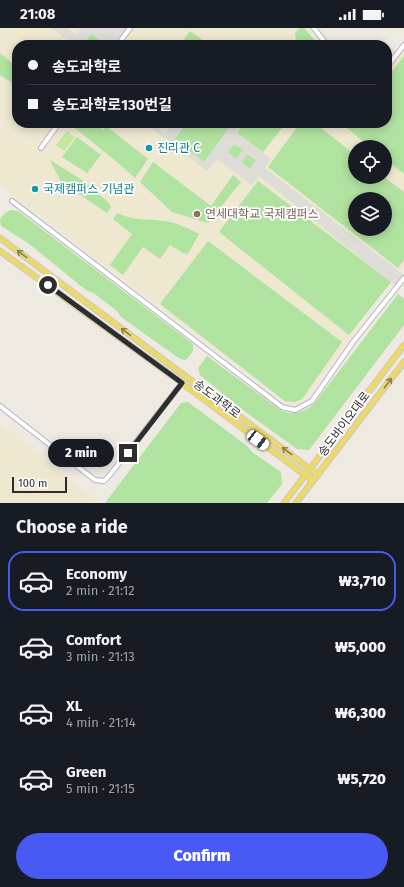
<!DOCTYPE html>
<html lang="en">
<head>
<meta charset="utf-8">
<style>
	:root { --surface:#171b24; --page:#20242c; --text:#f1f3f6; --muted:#9ea1a6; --line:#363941; --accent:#4959f3 }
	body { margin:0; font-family:"Fira Sans","Noto Sans KR",sans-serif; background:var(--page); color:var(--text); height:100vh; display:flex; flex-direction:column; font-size:15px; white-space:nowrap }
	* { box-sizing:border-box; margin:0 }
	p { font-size:13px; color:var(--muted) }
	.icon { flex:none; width:22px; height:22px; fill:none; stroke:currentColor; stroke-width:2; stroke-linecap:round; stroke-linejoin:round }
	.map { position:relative; height:475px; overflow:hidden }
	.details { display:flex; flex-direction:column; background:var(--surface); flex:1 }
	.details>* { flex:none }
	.top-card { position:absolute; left:12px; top:12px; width:380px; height:88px; border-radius:16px; box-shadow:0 2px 10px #0003; display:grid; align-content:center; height:88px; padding:0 16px; background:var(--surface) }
	.controls { position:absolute; left:348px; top:112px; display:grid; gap:8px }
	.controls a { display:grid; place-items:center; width:44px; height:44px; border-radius:50%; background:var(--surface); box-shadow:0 2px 10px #0003; font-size:20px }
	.scale { position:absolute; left:12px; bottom:10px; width:55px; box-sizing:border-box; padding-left:4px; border:2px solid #2d2d2d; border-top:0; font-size:11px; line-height:14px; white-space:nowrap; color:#2d2d2d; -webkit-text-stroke:3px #fff; paint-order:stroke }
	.end { position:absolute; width:18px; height:18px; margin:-9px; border:5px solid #2d2d2d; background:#fff; box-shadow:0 0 0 2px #fff }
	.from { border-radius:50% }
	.bubble { position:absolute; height:28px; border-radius:14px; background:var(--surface); box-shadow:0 2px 10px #0003; font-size:13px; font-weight:800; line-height:28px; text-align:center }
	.car { position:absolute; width:12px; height:24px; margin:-12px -6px; border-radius:5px; box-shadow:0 0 3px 1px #0007; background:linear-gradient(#fff 24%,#345 0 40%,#fff 0 76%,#345 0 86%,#fff 0) }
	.top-card b { display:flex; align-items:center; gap:14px; height:38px; font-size:15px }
	.top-card b+b { border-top:1px solid var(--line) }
	.top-card i { width:10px; height:10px; background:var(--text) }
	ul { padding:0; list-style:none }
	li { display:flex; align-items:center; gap:12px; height:60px; margin:0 8px 6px; padding:0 8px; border:2px solid transparent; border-radius:16px }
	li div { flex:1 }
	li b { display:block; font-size:15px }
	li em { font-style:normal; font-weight:800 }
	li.current { border-color:var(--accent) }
	li>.icon { width:36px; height:36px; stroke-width:1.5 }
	h2 { padding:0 16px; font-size:18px; line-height:48px }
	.button { display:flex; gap:8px; margin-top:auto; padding:8px 16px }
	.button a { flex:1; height:46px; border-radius:24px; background:var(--accent); color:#fff; font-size:16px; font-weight:800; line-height:46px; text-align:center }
	.status { display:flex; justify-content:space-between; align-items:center; height:28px; padding:0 20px; background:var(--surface); direction:ltr }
	.status svg { height:11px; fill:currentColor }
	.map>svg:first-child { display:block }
</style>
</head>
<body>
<div class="status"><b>21:08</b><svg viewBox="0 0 49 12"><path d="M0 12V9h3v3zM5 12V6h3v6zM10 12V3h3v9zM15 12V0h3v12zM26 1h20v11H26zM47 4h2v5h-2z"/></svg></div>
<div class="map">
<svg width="404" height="475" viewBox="0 0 404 475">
	<rect width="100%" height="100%" fill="#eee9e1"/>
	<g fill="#eee8d1" fill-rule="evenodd">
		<path d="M0 0H291L293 2 295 0H308L322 17H17V95H387V44L404 23V238L303 372 294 376 284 374 0 157ZM355 119H385V149H355ZM355 171H385V201H355Z"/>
		<polygon points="0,396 10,404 100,475 0,475"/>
	</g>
	<g fill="#b0e2a0" fill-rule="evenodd">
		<polygon points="300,0 304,0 319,17 297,17 295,5"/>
		<polygon points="190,3 210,17 186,17 182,14"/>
		<polygon points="91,6 100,12 96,17 88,17 85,14"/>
		<polygon points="0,25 17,39 17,58 0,47"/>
		<polygon points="404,28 404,146 385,131 385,119 370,119 341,95 387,95 387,50"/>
		<path d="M69 95H93L103 102 106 98 148 131 135 150C114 130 91 114 69 95Z"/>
		<polygon points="186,95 233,95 204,134 174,112"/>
		<polygon points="244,95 286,95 263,124 237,105"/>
		<path d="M300 95H315L355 127V149H384L404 164V232L398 240 268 139ZM355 171H385V201H355Z"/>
		<polygon points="77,109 101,127 87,145 62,129"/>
		<polygon points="234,116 243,122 236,131 228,124"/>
		<polygon points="247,126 256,132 250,141 241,134"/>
		<polygon points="50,132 82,152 109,175 111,179 107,185 61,154"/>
		<polygon points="153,134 211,178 233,147 241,154 208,195 172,184 140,154"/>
		<polygon points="258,153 391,254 349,307 219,204"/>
		<polygon points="11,182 18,183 193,316 193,323 186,332 180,331 121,289 117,283 95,266 86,262 28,215 1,198 0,191 5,185"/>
		<path d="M117 185C138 194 144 190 163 193 176 194 187 200 199 206L188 226 183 225 170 217 160 231 143 219 123 247 110 237 132 206 113 191Z"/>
		<polygon points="208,213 342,314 302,371 295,374 285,373 160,276"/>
		<path d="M398 266 404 271V297L309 422 297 421 243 382 200 347 198 340 207 328 280 382C293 388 303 385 314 376Z"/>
		<polygon points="188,374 247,418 252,424 281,444 282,456 267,475 105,475 181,375"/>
	</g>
	<polygon fill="#c1e89c" points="67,103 75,110 64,123 56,117"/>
	<g fill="#dedcd7" fill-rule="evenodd">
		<polygon points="51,0 68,0 76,7 81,0 130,0 119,16 121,17 96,17 100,12 91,6 85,14 88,17 74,17"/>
		<path d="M144 95H152L165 105 173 95H186L174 112 204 134 233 95H243L236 104 271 131 265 140 404 247V250L397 259 259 148 252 157 217 131 207 143ZM234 116 243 122 236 131 228 124ZM247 126 256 132 250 141 241 135Z"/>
	</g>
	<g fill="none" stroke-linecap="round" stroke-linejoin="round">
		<defs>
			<g id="minor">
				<polyline points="314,0 327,17"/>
				<polyline points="119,15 130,0"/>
				<polyline points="387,39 404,17"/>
				<polyline points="41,120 59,95"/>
				<polyline points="12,173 282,379 295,382 312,373 353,314 404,250"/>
				<polyline points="0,378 95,452 104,453 109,448 182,355"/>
			</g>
			<g id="major">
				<polyline points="0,210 318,447"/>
				<polyline points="0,223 182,355 313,453"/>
				<polyline points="284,475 404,317"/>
				<polyline points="296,475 404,334"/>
			</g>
		</defs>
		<use href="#minor" stroke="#b4b5c0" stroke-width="6"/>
		<use href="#major" stroke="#c8c8c8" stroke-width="7"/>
		<use href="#minor" stroke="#fff" stroke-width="4"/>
		<use href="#major" stroke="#ecd968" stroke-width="5"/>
	</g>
	<defs><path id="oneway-shaft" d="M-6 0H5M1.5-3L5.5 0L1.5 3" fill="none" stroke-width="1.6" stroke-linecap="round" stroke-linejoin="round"/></defs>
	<g stroke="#8c834a">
		<use href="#oneway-shaft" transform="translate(22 226) rotate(-143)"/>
		<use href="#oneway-shaft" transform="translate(126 304) rotate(-143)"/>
		<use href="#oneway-shaft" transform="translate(388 355) rotate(-53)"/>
		<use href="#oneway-shaft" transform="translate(287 423) rotate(-143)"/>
	</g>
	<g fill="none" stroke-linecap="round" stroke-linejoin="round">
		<polyline stroke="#2d2d2d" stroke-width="5" points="48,257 182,355 128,425"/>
	</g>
	<g fill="#0f9aa8" stroke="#fff" stroke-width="1.5">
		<circle cx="149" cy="120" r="4"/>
		<circle cx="35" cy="161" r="4"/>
	</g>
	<circle fill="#8d6e63" stroke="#fff" stroke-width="1.5" cx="197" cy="186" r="4"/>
	<g text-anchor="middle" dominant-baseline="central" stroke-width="3.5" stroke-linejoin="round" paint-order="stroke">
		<g font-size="12" fill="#0d838f" stroke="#fff" text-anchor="start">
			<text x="157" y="120">진리관 C</text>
			<text x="43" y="161">국제캠퍼스 기념관</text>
		</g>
		<g font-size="12" fill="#785e54" stroke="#fff" text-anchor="start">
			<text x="205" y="186">연세대학교 국제캠퍼스</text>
		</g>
		<g font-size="12" fill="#2d2d2d" stroke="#fff">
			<text transform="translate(217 371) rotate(37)">송도과학로</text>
			<text transform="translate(344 396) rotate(-53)">송도바이오대로</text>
		</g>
	</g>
</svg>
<div class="controls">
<a><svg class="icon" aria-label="locate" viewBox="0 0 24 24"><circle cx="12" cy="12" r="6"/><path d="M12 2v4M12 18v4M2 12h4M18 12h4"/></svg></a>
<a><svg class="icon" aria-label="layers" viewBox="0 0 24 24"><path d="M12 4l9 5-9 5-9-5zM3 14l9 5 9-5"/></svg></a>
</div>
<div class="scale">100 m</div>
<i class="end from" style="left:48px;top:257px"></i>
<i class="end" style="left:128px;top:425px"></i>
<div class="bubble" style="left:48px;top:411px;width:66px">2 min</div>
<i class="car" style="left:258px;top:412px;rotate:127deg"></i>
<div class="top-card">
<b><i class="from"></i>송도과학로</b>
<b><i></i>송도과학로130번길</b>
</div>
</div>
<section class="details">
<h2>Choose a ride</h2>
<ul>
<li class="current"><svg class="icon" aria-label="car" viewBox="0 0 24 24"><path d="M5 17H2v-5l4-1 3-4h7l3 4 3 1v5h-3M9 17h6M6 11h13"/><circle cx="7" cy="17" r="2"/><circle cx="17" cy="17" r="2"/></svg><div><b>Economy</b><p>2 min · 21:12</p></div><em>₩3,710</em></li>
<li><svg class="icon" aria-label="car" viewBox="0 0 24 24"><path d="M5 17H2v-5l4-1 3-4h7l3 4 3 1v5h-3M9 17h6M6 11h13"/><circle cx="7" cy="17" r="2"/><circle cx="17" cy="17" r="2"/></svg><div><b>Comfort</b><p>3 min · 21:13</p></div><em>₩5,000</em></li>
<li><svg class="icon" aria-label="car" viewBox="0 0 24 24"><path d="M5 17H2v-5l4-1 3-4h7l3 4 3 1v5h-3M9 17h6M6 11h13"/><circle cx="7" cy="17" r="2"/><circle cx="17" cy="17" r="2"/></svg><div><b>XL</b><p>4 min · 21:14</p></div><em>₩6,300</em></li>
<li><svg class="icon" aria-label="car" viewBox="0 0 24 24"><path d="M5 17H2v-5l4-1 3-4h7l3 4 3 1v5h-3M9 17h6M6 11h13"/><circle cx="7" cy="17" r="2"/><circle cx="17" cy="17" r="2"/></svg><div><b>Green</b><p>5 min · 21:15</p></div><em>₩5,720</em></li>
</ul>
<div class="button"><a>Confirm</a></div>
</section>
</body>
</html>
